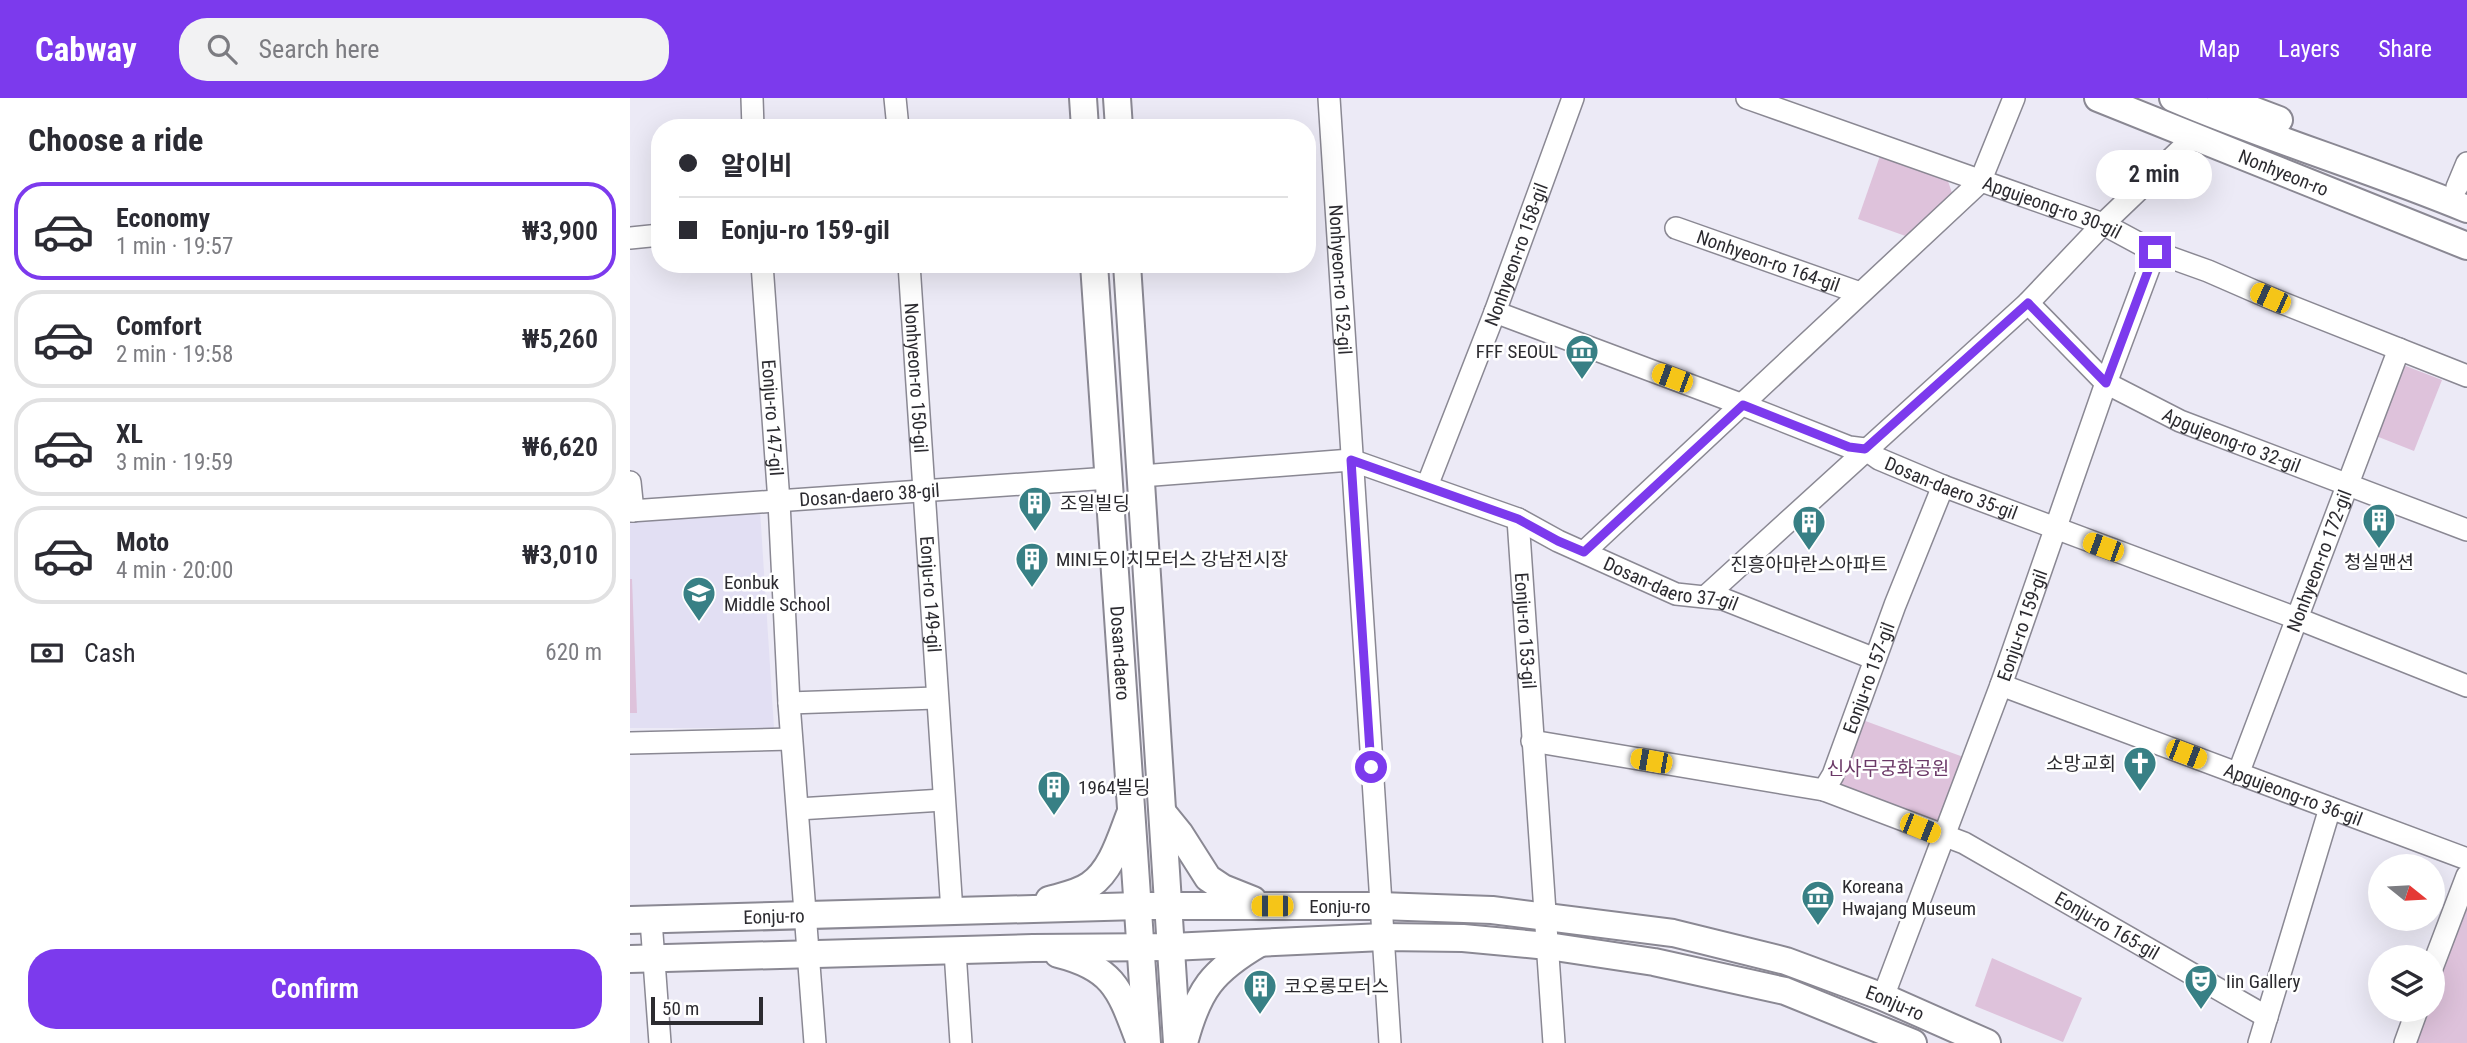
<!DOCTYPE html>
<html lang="en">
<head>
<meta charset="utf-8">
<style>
	:root { --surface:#fff; --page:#f2f2f3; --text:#2b2b33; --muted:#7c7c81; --line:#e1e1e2; --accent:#7c3aed }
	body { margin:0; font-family:"Roboto Condensed","Noto Sans KR",sans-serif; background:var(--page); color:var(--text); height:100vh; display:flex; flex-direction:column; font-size:26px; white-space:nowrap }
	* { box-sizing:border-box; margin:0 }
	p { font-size:23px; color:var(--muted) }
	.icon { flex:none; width:38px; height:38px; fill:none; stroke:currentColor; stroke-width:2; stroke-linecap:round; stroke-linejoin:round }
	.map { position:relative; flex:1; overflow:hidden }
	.drawer { display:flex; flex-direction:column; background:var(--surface); width:630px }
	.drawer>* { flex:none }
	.banner { position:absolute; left:21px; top:21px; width:665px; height:154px; border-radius:28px; box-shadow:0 7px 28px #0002; display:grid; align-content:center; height:154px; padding:0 28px; background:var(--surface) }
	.needle { width:46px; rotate:108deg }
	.buttons { position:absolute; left:1738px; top:756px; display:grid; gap:14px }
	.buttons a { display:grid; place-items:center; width:77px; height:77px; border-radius:50%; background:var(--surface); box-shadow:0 7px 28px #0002; font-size:35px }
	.scale { position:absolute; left:21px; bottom:18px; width:112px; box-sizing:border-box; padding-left:7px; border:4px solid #2c2b30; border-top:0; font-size:19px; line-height:24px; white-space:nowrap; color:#2c2b30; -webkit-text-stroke:5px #fff; paint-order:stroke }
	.end { position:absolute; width:32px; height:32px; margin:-16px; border:9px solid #7c3aed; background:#fff; box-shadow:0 0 0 4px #fff }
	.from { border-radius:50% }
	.bubble { position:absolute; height:49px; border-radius:24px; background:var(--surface); box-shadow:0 7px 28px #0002; font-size:23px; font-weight:600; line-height:49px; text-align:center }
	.car { position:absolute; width:21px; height:42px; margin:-21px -10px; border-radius:9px; box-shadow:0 0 5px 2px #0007; background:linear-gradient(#f5c518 24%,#345 0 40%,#f5c518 0 76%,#345 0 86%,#f5c518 0) }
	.banner b { display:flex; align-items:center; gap:24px; height:66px; font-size:26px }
	.banner b+b { border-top:2px solid var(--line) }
	.banner i { width:18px; height:18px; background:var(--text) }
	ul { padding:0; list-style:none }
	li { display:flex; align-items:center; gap:21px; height:98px; margin:0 14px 10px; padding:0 14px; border:4px solid var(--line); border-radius:28px }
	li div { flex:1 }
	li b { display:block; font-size:26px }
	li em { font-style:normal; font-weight:600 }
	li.active { border-color:var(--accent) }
	li>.icon { width:63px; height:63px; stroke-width:1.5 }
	h2 { padding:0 28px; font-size:32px; line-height:84px }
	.pay { display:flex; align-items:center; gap:18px; height:77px; padding:0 28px; font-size:26px }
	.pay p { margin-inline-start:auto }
	.action { display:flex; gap:14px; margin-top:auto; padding:14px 28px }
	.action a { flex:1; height:80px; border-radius:28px; background:var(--accent); color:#fff; font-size:28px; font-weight:600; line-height:80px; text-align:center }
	header { display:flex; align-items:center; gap:42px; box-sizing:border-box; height:98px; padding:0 35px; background:var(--accent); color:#fff }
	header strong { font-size:33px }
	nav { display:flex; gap:38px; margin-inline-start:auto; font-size:24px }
	.search { width:490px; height:63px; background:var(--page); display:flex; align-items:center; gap:18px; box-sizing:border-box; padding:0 24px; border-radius:28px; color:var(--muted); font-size:26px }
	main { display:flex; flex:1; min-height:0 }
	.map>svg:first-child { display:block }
</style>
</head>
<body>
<header>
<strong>Cabway</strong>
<div class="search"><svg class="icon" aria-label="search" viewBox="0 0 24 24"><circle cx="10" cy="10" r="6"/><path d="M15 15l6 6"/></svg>Search here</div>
<nav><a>Map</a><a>Layers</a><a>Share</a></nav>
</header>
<main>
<section class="drawer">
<h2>Choose a ride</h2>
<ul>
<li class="active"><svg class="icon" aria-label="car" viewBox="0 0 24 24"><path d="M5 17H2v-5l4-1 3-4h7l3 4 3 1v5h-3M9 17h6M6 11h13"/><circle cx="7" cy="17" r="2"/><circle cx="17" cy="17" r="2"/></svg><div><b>Economy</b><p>1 min · 19:57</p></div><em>₩3,900</em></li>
<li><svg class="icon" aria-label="car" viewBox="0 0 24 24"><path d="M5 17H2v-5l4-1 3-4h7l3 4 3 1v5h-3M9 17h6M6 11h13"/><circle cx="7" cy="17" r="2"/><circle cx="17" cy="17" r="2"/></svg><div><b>Comfort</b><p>2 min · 19:58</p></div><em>₩5,260</em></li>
<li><svg class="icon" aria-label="car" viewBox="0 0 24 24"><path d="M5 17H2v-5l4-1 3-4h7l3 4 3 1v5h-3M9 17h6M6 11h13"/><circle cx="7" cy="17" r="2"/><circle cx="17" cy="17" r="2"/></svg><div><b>XL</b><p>3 min · 19:59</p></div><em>₩6,620</em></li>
<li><svg class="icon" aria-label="car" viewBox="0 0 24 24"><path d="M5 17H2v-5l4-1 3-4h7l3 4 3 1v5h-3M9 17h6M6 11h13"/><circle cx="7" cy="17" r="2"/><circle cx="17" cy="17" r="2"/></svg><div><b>Moto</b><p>4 min · 20:00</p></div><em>₩3,010</em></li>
</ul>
<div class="pay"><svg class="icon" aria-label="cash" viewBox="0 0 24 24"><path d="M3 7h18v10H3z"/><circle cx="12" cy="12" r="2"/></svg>Cash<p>620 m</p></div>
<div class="action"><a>Confirm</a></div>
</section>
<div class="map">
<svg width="1837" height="945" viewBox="0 0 1837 945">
	<rect width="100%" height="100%" fill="#eceaf6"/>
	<polygon fill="#e2dff3" points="130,412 144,630 0,630 0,419"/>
	<g fill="#dec2db">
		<polygon points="1251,55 1316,77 1324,101 1281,140 1228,121"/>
		<polygon points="1768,265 1812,282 1784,353 1741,336"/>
		<polygon points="0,481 2,481 7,615 0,615"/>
		<polygon points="1230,621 1336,660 1311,727 1205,689"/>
		<polygon points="1837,801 1837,945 1783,945 1796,912 1802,912 1803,894"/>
		<polygon points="1362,860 1452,900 1433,944 1345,908"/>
	</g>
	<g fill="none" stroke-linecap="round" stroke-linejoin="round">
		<defs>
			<g id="minor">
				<polyline points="122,0 123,30"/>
				<polyline points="265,0 268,30"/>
				<path id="s1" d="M699 0 760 945"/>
				<path id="s2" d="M1117 0 1473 126 1525 154 1578 173 1640 200 1837 278"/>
				<polyline points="1827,89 1837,65"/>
				<path id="s3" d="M1046 130 1230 195"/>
				<polyline points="0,140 30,137"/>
				<path id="s4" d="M132 166 149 404 159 605 185 945"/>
				<path id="s5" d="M279 166 322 814"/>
				<path id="s6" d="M1398 205 1476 285 1550 323 1837 432"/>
				<path id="s7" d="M865 214 1113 307 1219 349 1235 351 1249 361 1313 388 1666 520 1837 588"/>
				<path id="s8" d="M511 378 721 362 888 421 928 443 1046 496 1093 501 1245 561"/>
				<polyline points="0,384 3,413"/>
				<path id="s9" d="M797 388 865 214 943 0"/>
				<path id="s10" d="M0 413 479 380"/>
				<path id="s11" d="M888 421 924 945"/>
				<polyline points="954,454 1350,84 1384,0"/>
				<polyline points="1075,499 1398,205 1473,126 1565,38"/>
				<path id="s12" d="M1371 587 1837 761"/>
				<polyline points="159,605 306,600"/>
				<path id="s13" d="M902 643 1194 692 1334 745 1637 919"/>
				<polyline points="0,645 161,641"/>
				<path id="s14" d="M1608 676 1769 251"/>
				<path id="s15" d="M1194 692 1203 677 1265 507 1313 388"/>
				<polyline points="168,711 313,702"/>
				<polyline points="21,822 30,945"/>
				<polyline points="325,853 331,945"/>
				<polyline points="1802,870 1837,778"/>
				<path id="s16" d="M1253 899 1371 587 1476 285 1525 154"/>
				<polyline points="1629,945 1700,710"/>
				<polyline points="1775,945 1787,912"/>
			</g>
			<g id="major">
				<polyline points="453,0 455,30"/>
				<polyline points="487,0 489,30"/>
				<path id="s17" d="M1468 0 1837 148"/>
				<path d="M1543 0C1639 41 1740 71 1837 111"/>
				<polyline points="1591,0 1649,22"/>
				<path id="s18" d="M464 166 517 945"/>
				<polyline points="497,166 547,945"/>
				<polyline points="533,715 550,736 578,780 593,790 623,802"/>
				<path d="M419 802C433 798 449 795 460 787 482 772 491 739 500 716"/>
				<path id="s19" d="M0 822 509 808H750L862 812 1043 835 1156 863 1253 899 1357 945"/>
				<path d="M428 856C484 870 490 892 509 942"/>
				<polyline points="0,861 403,850 541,849 753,839 833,840 918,848 1024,864 1155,893 1283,945"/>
				<path d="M554 945C568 892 582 873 630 845"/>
			</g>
		</defs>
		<use href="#minor" stroke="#8a8893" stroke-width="24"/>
		<use href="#major" stroke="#8a8893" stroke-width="30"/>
		<use href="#minor" stroke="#fff" stroke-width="21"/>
		<use href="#major" stroke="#fff" stroke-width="26"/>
	</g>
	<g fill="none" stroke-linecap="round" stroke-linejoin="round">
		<polyline stroke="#7c3aed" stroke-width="9" points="741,669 721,362 888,421 928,443 954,454 1113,307 1219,349 1235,351 1398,205 1476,285 1525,154"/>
	</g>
	<defs>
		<symbol id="museum-pin" viewBox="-11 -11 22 30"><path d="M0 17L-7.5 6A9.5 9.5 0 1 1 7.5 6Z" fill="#388085" stroke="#fff"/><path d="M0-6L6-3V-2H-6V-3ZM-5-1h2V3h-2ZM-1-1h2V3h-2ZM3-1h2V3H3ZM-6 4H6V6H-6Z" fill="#fff"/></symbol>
		<symbol id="building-pin" viewBox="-11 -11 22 30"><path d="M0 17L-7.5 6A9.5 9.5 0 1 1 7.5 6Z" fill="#388085" stroke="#fff"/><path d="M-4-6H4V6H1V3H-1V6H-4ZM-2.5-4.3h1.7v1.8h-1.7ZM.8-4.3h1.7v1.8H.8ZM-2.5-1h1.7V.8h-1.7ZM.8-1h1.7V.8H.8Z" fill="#fff"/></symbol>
		<symbol id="school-pin" viewBox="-11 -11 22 30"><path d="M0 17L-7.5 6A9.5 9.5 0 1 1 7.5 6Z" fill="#388085" stroke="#fff"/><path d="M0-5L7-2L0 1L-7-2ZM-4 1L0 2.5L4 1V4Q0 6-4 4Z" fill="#fff"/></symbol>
		<symbol id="church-pin" viewBox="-11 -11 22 30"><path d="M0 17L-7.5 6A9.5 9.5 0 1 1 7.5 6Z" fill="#388085" stroke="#fff"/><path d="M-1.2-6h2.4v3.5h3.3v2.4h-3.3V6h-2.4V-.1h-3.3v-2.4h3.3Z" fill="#fff"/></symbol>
		<symbol id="theatre-pin" viewBox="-11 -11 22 30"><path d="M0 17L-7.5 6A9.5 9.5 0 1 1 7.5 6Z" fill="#388085" stroke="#fff"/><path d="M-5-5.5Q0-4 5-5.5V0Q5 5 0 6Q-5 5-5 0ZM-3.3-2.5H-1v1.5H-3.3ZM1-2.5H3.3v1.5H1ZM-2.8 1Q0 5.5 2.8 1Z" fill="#fff"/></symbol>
	</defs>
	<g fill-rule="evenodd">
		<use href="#museum-pin" x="933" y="234" width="38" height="52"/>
		<use href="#building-pin" x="386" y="386" width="38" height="52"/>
		<use href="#building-pin" x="1730" y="403" width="38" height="52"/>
		<use href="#building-pin" x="1160" y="405" width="38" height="52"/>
		<use href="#building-pin" x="383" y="442" width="38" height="52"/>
		<use href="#school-pin" x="50" y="476" width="38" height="52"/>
		<use href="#church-pin" x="1491" y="646" width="38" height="52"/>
		<use href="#building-pin" x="405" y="670" width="38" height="52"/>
		<use href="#museum-pin" x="1169" y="780" width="38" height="52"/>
		<use href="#theatre-pin" x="1552" y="864" width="38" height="52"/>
		<use href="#building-pin" x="611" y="869" width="38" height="52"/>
	</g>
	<g text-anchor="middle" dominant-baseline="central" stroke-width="5" stroke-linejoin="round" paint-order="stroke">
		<g font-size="19" fill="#2c2b30" stroke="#fff">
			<text stroke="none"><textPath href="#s17" startOffset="200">Nonhyeon-ro</textPath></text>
			<text stroke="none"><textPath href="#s2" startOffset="324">Apgujeong-ro 30-gil</textPath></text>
			<text stroke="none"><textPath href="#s9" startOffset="248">Nonhyeon-ro 158-gil</textPath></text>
			<text stroke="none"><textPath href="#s3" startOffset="98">Nonhyeon-ro 164-gil</textPath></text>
			<text stroke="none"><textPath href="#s1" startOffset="182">Nonhyeon-ro 152-gil</textPath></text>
			<text stroke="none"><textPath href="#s5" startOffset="114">Nonhyeon-ro 150-gil</textPath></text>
			<text stroke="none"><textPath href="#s4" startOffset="154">Eonju-ro 147-gil</textPath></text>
			<text stroke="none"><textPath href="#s6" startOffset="250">Apgujeong-ro 32-gil</textPath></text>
			<text stroke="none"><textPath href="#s7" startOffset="490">Dosan-daero 35-gil</textPath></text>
			<text stroke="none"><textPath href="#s10" startOffset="240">Dosan-daero 38-gil</textPath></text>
			<text stroke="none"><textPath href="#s14" startOffset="228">Nonhyeon-ro 172-gil</textPath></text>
			<text stroke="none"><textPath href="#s8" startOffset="555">Dosan-daero 37-gil</textPath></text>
			<text stroke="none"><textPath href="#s5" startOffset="331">Eonju-ro 149-gil</textPath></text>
			<text stroke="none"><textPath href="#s16" startOffset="397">Eonju-ro 159-gil</textPath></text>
			<text stroke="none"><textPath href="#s11" startOffset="112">Eonju-ro 153-gil</textPath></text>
			<text stroke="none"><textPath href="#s18" startOffset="390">Dosan-daero</textPath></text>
			<text stroke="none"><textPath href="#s15" startOffset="121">Eonju-ro 157-gil</textPath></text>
			<text stroke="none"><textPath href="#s12" startOffset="312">Apgujeong-ro 36-gil</textPath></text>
			<text stroke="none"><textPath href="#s19" startOffset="710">Eonju-ro</textPath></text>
			<text stroke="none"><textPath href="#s19" startOffset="144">Eonju-ro</textPath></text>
			<text stroke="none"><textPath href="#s13" startOffset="611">Eonju-ro 165-gil</textPath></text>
			<text stroke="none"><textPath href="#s19" startOffset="1278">Eonju-ro</textPath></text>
		</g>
		<g font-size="19" fill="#2c2b30" stroke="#fff" text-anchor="start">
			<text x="928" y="253" text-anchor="end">FFF SEOUL</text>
			<text x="430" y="405">조일빌딩</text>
			<text x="426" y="461">MINI도이치모터스 강남전시장</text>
			<text x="1749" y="464" text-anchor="middle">청실맨션</text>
			<text x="1179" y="466" text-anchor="middle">진흥아마란스아파트</text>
			<text x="94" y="484">Eonbuk<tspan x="94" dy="22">Middle School</tspan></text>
			<text x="1486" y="665" text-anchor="end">소망교회</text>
			<text x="448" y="689">1964빌딩</text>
			<text x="1212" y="788">Koreana<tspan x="1212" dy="22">Hwajang Museum</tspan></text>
			<text x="1596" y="883">Iin Gallery</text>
			<text x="654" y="888">코오롱모터스</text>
		</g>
		<g font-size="19" fill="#6b3967" stroke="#fff">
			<text x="1258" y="670">신사무궁화공원</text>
		</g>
	</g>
</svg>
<div class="buttons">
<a><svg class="needle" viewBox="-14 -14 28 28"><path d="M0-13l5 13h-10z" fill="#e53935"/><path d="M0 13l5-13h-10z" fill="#7c7c81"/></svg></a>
<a><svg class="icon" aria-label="layers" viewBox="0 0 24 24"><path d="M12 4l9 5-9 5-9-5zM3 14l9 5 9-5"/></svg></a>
</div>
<div class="scale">50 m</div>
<i class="end from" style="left:741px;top:669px"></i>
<i class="end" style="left:1525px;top:154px"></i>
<div class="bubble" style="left:1466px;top:52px;width:116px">2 min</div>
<i class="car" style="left:1640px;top:200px;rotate:294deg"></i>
<i class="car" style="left:1042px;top:280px;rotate:290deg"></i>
<i class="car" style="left:1473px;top:449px;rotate:290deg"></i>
<i class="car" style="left:1556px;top:656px;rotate:111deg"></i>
<i class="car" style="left:1021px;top:663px;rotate:280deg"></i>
<i class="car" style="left:1290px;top:730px;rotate:112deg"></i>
<i class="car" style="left:642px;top:808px;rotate:270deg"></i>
<div class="banner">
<b><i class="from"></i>알이비</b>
<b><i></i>Eonju-ro 159-gil</b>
</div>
</div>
</main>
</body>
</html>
